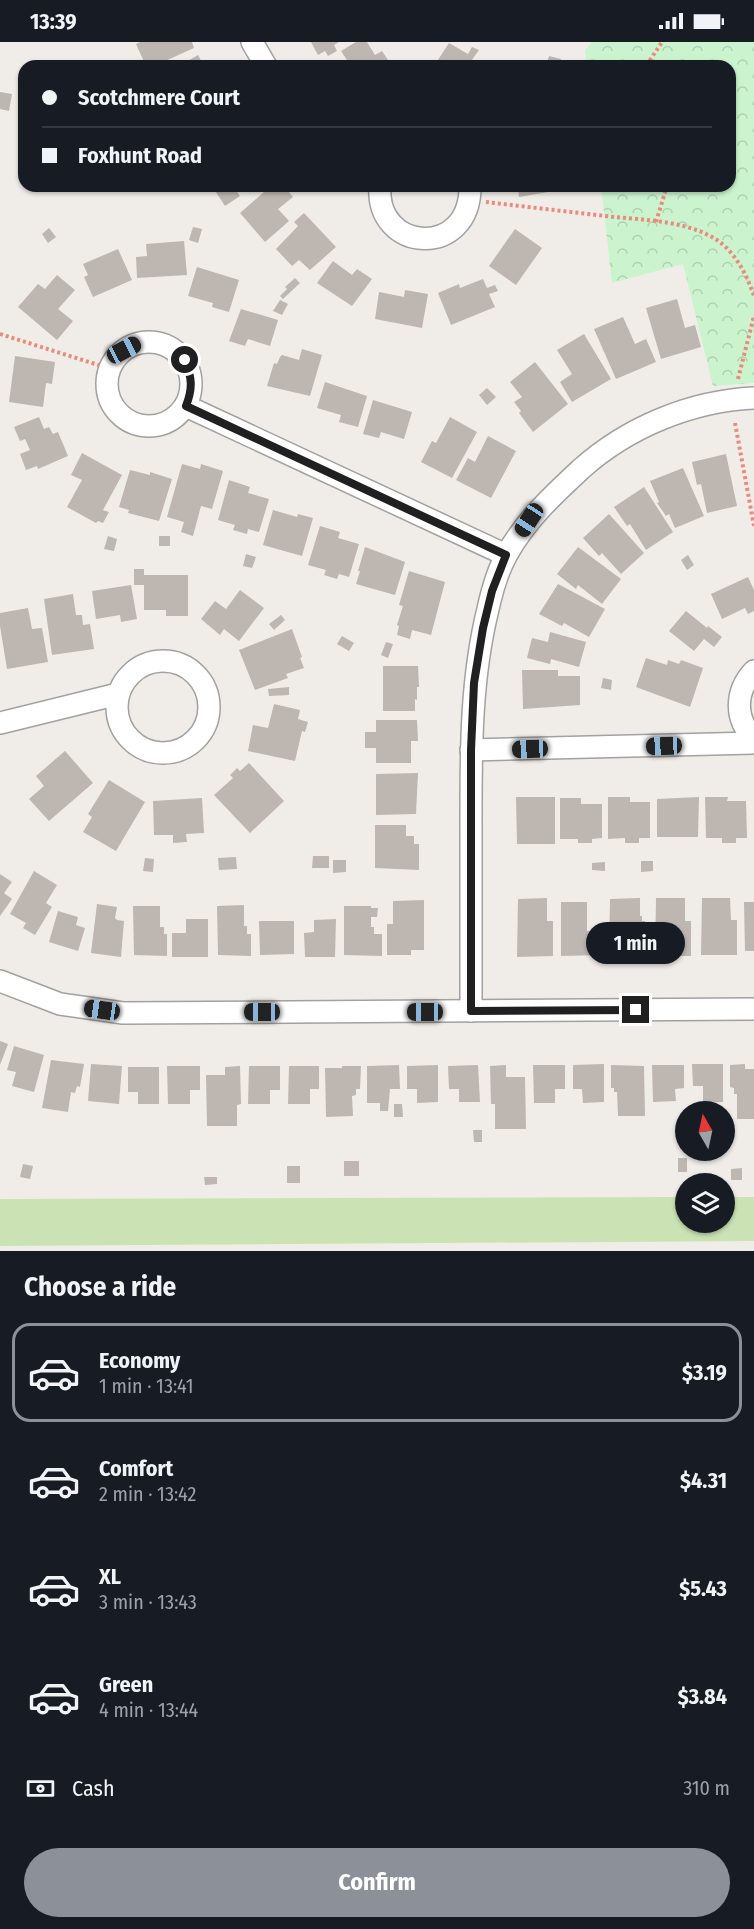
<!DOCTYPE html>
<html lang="en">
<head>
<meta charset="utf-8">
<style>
	:root { --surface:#171b24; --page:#20242c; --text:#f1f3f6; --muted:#9ea1a6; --line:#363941; --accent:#8c9099 }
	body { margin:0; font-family:"Fira Sans Condensed",sans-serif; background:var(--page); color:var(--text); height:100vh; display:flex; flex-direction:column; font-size:22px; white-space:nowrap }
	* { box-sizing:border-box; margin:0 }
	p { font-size:20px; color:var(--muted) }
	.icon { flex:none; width:33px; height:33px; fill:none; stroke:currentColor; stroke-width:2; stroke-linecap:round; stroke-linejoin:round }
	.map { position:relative; height:1209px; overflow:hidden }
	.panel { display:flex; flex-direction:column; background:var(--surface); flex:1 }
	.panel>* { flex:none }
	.top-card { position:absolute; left:18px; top:18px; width:718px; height:132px; border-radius:18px; box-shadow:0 2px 4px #0004; display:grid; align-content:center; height:132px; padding:0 24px; background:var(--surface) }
	.needle { width:39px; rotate:351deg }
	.controls { position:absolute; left:675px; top:1059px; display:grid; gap:12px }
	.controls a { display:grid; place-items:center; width:60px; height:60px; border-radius:50%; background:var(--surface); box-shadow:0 2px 4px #0004; font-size:30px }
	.end { position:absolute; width:27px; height:27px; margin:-14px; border:8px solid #202020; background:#fff; box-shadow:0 0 0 3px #fff }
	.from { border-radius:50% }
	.bubble { position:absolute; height:42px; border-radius:21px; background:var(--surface); box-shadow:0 2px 4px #0004; font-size:20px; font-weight:700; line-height:42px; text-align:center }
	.car { position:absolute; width:18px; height:36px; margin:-18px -9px; border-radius:8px; box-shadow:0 0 4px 2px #0007; background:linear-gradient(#222 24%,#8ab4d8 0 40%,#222 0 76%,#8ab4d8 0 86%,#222 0) }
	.top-card b { display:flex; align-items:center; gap:21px; height:57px; font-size:22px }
	.top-card b+b { border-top:2px solid var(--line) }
	.top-card i { width:15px; height:15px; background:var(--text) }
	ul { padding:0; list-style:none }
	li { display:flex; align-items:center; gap:18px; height:99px; margin:0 12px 9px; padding:0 12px; border:3px solid transparent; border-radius:18px }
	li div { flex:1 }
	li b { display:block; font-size:22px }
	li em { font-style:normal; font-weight:700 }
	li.on { border-color:var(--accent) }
	li>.icon { width:54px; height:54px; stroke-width:1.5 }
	h2 { padding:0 24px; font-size:27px; line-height:72px }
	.pay { display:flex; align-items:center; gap:15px; height:66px; padding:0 24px; font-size:22px }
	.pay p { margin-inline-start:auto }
	.action { display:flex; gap:12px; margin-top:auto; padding:12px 24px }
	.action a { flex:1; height:69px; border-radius:36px; background:var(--accent); color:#fff; font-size:24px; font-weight:700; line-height:69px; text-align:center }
	.status { display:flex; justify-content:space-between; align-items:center; height:42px; padding:0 30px; background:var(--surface); direction:ltr }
	.status svg { height:16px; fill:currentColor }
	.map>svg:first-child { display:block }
</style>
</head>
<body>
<div class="status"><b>13:39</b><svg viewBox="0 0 49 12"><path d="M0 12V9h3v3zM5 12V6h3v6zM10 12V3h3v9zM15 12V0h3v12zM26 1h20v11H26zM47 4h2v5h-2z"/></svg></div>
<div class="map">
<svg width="754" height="1209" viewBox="0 0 754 1209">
	<defs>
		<pattern id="park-crowns" width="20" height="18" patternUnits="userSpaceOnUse" patternTransform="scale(1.5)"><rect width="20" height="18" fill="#cbf4ce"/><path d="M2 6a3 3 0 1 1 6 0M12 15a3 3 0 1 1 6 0" fill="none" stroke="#aed1b1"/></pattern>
	</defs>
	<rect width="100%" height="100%" fill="#f0ede8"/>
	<polygon fill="#cbe3b4" points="685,1155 686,1180 724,1180 725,1155 754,1155 754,1199 0,1204 0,1157"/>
	<polygon fill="url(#park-crowns)" points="592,0 754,0 754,341 713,344 683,222 612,241 601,144 730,144 730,24 587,24 585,8"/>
	<g fill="#bdb6b1">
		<polygon points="140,0 192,0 194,6 154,24 146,24 136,2"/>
		<polygon points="311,0 339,0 334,3 337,9 328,14 325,9 318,13"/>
		<polygon points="356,0 367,0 375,13 382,9 392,24 351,24 341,9"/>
		<polygon points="449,1 468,12 472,5 479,8 469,22 472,24 434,24"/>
		<polygon points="198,13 204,24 179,24"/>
		<polygon points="549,14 561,17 560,24 546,24"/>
		<polygon points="0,50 12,52 9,69 0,67"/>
		<polygon points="212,144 233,144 240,154 225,164"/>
		<polygon points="271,144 284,144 293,155 278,167 289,179 265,200 240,171"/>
		<polygon points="518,144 553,144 554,149 519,155"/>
		<polygon points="304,171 336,205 310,228 299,218 292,224 276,207 298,184 294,180"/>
		<polygon points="193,185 202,187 198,201 189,198"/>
		<polygon points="49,186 56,195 48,201 42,192"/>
		<polygon points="515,187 542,206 516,243 489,224"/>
		<polygon points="184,199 187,233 137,236 136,215 147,214 146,202"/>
		<polygon points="118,207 132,238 93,255 84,235 88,233 83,222"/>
		<polygon points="333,219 352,233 357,227 372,237 352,264 317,241"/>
		<polygon points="197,225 239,238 229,270 212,265 213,261 188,254"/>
		<polygon points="57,233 75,248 58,267 73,279 57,298 18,265 38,242 45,247"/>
		<polygon points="295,236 300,241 283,257 280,254 287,247 285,245"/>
		<polygon points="483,237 487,246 495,243 498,249 489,252 495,265 451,283 438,251 459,242 460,246"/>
		<polygon points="405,248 428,252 422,286 375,277 379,250 404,255"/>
		<polygon points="677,257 685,286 695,283 701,305 661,317 646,266"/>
		<polygon points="280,258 288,262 282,273 273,269"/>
		<polygon points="241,267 278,278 270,304 248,297 245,304 229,299"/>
		<polygon points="623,275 635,302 646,297 656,320 616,337 594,287"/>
		<polygon points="584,292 611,337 572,360 560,340 572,332 557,308"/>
		<polygon points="302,307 322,313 310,354 267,344 274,321 277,322 280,315 282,313 299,318"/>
		<polygon points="15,314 55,320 52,342 46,341 43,365 9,360"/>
		<polygon points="535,320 568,362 533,390 519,371 521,369 514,360 522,355 510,340"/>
		<polygon points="325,340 367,354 358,385 339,380 341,373 317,366"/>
		<polygon points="487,346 496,355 487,363 479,353"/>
		<polygon points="373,358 412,370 404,397 381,390 379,396 363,392"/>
		<polygon points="39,375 44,387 49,385 53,392 58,390 68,414 38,427 37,424 26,428 20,412 30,408 25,397 20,399 14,385"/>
		<polygon points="450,375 477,390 452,436 421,420 432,399 436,401"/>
		<polygon points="488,394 516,409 491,456 456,438 468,416 475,420"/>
		<polygon points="82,411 122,433 103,468 109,470 103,481 98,479 96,481 67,465 82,438 71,433"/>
		<polygon points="726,412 737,464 707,471 701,442 697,443 692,420"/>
		<polygon points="182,422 200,427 201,422 223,429 212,467 201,464 193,494 181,490 184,480 167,475"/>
		<polygon points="683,426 704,474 675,486 669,472 666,474 657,461 659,460 650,439"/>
		<polygon points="130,428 150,433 150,430 172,437 159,479 128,471 129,468 119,465"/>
		<polygon points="229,438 250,445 248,451 269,457 259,490 248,487 247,492 233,488 235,483 218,478"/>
		<polygon points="644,445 673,490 646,508 630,482 627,484 614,465"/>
		<polygon points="273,468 297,475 298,472 313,476 302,514 263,503"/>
		<polygon points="609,472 644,511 621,532 602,511 599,514 583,496"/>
		<polygon points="320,484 340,490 338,496 359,502 349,535 339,532 337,537 324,533 326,528 308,523"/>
		<polygon points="108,494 117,497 114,509 104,507"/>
		<rect x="159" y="494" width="11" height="10"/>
		<polygon points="365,505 405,520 395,553 356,542 360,529 358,529"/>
		<polygon points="578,505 621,537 602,562 578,543 576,547 557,532"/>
		<polygon points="246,512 256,515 252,526 243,524"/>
		<polygon points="688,513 694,523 687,528 681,518"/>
		<polygon points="134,527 144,527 144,533 188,533 188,574 166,574 166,568 144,568 144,543 134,543"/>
		<polygon points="409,529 445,540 431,593 412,588 410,597 397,593 399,584 397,583 403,564 399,563"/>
		<polygon points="748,535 754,548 754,569 748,572 745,566 722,577 711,552"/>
		<polygon points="558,542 605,567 589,595 564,581 562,584 539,572"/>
		<polygon points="131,543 137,577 121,580 120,573 96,577 92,549"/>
		<polygon points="240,548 264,566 239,599 224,587 220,593 201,577 215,559 226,567"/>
		<polygon points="73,552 76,573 82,573 83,583 90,582 94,607 52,613 44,557"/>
		<polygon points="28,566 32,587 42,586 48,620 7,627 0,584 0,571"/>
		<polygon points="686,569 707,586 708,584 722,595 714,605 704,597 694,609 669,589"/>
		<polygon points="281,573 285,578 274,588 269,582"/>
		<polygon points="292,587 302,615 300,616 304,626 286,632 288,636 255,648 239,608"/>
		<polygon points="550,590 586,600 579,625 551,617 550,622 527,616 532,596 548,600"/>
		<polygon points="342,594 354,601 349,609 337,602"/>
		<polygon points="386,600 393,602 388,616 381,613"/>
		<polygon points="646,616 667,623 668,618 679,622 681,618 703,626 690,665 636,645"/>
		<polygon points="383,624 418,624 419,645 417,645 417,658 415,657 415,669 383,669"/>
		<polygon points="522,628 558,628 558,634 580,634 580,663 523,667"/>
		<polygon points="603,636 612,638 611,648 601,646"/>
		<polygon points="289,645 289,653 269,654 268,647"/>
		<polygon points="274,662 300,668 298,677 308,680 305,690 302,689 295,719 248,709 253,683 268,686"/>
		<polygon points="376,678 417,678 418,699 411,699 411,721 376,721 376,706 365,706 365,690 376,690"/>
		<polygon points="65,709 93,741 49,779 29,757 44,744 36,734"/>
		<polygon points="249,721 284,759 250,791 214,753 233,736 230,733 237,726 240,729"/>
		<polygon points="418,731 416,772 376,773 376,732"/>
		<polygon points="109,738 145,760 116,809 83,790 92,775 88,772"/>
		<polygon points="516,755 555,755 555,802 517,802"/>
		<polygon points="608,755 630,755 630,760 650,760 650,796 639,796 639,801 625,801 625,796 608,797"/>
		<polygon points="699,755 698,795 657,795 657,757"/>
		<polygon points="705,755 728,755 727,759 746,759 747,796 736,796 736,801 722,801 722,796 706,796"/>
		<polygon points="202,756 204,791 186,792 187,800 173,801 173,793 154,793 153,759"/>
		<polygon points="560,756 581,756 581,762 602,762 602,796 592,797 592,801 578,801 578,797 560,797"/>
		<polygon points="375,783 406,783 406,794 414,794 414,802 419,802 419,828 375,826"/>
		<polygon points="313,814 329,814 329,826 312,826"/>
		<polygon points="236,815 237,827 219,828 218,816"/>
		<polygon points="145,816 154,817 153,830 143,829"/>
		<polygon points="333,818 346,818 346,830 333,831"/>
		<polygon points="641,819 653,819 653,829 641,830"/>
		<polygon points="605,820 605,829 592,828 592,821"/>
		<polygon points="34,829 57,843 46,861 52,865 35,893 23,886 26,881 10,872"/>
		<polygon points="0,832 12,840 4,851 12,857 0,874"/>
		<polygon points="547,856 547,879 553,879 553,914 517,915 518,857"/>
		<polygon points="640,856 640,874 642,874 642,879 645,879 645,914 609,914 610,857"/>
		<polygon points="656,856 685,856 685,879 691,879 691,914 655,914"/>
		<polygon points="702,856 730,856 731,878 737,878 737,913 701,913"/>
		<polygon points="424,858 424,908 411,908 411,913 387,913 387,882 393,882 393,859"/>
		<polygon points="561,860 587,860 587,889 601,889 601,913 561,914"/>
		<polygon points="744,860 754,860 754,909 745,909"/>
		<polygon points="97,862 117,865 115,876 117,878 124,879 121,915 91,911"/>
		<polygon points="244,863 244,884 247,884 247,892 251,892 251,914 218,913 217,864"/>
		<polygon points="133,864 160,864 160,885 164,885 164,892 167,892 167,914 134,913"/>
		<polygon points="344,864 371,864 371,866 378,866 377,875 371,875 371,885 374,885 374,892 382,892 382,914 344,913"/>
		<polygon points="58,869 78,875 76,883 85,886 78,909 49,900"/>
		<polygon points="186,877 208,877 208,915 172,915 172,891 186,891"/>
		<polygon points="336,877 335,915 305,915 304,891 314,890 314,878"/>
		<polygon points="259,879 294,879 294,912 260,913"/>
		<polygon points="0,999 8,1002 0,1023"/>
		<polygon points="14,1004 44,1013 34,1050 12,1044 16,1030 7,1028"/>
		<polygon points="51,1018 84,1022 80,1045 77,1044 75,1051 71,1050 68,1070 42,1066"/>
		<polygon points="91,1022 122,1024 119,1062 88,1059"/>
		<polygon points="604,1022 604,1060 583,1061 582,1047 573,1047 573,1023"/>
		<polygon points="692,1022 723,1022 723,1060 703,1061 703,1044 693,1044"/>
		<polygon points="745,1022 745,1027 754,1027 754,1077 737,1077 737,1052 734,1052 734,1046 730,1045 730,1023"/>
		<polygon points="399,1023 400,1047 390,1047 388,1069 380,1069 380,1061 367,1061 367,1024"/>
		<polygon points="438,1023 438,1060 417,1061 417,1047 407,1047 407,1024"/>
		<polygon points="478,1023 480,1060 459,1060 459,1047 449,1047 448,1024"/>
		<polygon points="506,1023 506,1035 525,1035 526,1087 495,1087 495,1062 491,1062 490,1024"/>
		<polygon points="533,1023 565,1023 565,1047 555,1047 555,1061 534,1061"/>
		<polygon points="611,1023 644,1024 645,1074 618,1074 617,1050 614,1050 614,1046 611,1046"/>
		<polygon points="652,1023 684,1023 684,1046 675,1047 676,1059 653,1060"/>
		<polygon points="167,1024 200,1024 200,1048 190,1048 190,1062 168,1062"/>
		<polygon points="240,1024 241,1062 237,1063 237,1084 207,1084 206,1033 225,1033 225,1025"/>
		<polygon points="249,1024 280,1024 280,1048 270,1048 270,1062 248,1062"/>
		<polygon points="289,1024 319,1024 319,1047 310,1047 310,1062 288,1062"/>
		<polygon points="342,1024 361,1024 360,1047 356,1047 356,1053 352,1054 353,1074 326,1075 325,1026 342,1026"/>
		<polygon points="128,1025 159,1025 159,1062 138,1062 138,1050 128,1050"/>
		<polygon points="394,1062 402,1062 403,1075 394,1075"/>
		<polygon points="473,1088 482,1088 482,1100 474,1100"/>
		<rect x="678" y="1116" width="9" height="14"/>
		<rect x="344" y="1119" width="15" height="15"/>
		<polygon points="23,1122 33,1124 30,1137 20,1135"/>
		<rect x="287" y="1124" width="13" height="17"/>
		<polygon points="742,1126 742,1138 731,1138 731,1127"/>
		<polygon points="204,1135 217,1135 217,1142 205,1143"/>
	</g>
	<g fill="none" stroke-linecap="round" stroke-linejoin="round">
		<defs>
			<g id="street">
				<polyline points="252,0 266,24"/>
				<path d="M380 144C375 211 471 217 470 144"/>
				<circle cx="149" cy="342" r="42"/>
				<polyline points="186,364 506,513"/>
				<circle cx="163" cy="665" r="46"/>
				<path d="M754 629C735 649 734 677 754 696"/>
				<polyline points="0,681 118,652"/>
				<polyline points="471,708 754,701"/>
				<polyline points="0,939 60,962 123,971 754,967"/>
				<path d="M471 969C471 909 471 849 471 788 471 714 470 640 488 567 492 549 498 528 507 512 526 478 553 453 581 427 628 385 691 359 754 356"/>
			</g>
		</defs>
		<use href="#street" stroke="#a1a1a1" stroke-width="24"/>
		<g stroke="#ea8a7f" stroke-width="4" stroke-dasharray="3 3" stroke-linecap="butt">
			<polyline points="648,24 648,21 662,0"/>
			<path d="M486 160C528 165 571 170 614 175 646 178 683 179 712 195 734 207 746 231 754 254"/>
			<polyline points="656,180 667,144"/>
			<polyline points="0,292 111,327"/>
			<polyline points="738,337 754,274"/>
			<polyline points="735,381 754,484"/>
		</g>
		<use href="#street" stroke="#fff" stroke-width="21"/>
	</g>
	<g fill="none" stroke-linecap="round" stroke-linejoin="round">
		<path stroke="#202020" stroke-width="8" d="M185 318C192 336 193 346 186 364L506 513 492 549 483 586 474 641 471 708V969L636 968"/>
	</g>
</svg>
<div class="controls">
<a><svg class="needle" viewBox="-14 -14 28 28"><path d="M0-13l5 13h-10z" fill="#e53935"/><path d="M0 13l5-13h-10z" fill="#9ea1a6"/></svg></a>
<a><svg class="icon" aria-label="layers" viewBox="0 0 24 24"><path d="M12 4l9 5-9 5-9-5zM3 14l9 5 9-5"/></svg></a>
</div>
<i class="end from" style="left:185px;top:318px"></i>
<i class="end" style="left:636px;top:968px"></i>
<div class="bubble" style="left:586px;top:880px;width:99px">1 min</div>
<i class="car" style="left:124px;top:308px;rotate:62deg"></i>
<i class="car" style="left:529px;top:478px;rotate:213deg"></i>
<i class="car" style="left:664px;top:704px;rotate:268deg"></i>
<i class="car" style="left:530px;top:707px;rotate:268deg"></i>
<i class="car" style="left:102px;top:968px;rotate:278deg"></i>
<i class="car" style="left:262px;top:970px;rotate:270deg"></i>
<i class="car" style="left:425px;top:970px;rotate:270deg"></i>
<div class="top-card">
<b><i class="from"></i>Scotchmere Court</b>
<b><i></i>Foxhunt Road</b>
</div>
</div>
<section class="panel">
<h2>Choose a ride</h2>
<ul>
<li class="on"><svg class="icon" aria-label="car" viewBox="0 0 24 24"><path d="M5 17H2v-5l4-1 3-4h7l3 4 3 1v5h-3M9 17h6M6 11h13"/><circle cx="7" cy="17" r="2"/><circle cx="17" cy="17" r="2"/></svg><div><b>Economy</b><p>1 min · 13:41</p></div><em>$3.19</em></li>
<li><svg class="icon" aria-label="car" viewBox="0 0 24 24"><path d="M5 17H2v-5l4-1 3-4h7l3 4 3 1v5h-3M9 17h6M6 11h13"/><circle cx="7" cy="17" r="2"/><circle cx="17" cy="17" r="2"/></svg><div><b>Comfort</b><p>2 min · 13:42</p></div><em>$4.31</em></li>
<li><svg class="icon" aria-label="car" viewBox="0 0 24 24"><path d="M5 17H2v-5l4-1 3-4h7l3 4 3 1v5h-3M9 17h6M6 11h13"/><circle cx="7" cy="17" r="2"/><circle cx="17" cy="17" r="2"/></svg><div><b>XL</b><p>3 min · 13:43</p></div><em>$5.43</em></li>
<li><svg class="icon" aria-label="car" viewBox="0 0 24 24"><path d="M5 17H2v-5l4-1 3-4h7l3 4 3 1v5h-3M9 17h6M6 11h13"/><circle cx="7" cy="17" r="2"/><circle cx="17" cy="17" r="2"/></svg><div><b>Green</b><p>4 min · 13:44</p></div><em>$3.84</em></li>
</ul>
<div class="pay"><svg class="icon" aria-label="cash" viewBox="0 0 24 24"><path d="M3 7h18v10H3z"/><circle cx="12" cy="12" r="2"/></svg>Cash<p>310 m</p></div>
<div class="action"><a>Confirm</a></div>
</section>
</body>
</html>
